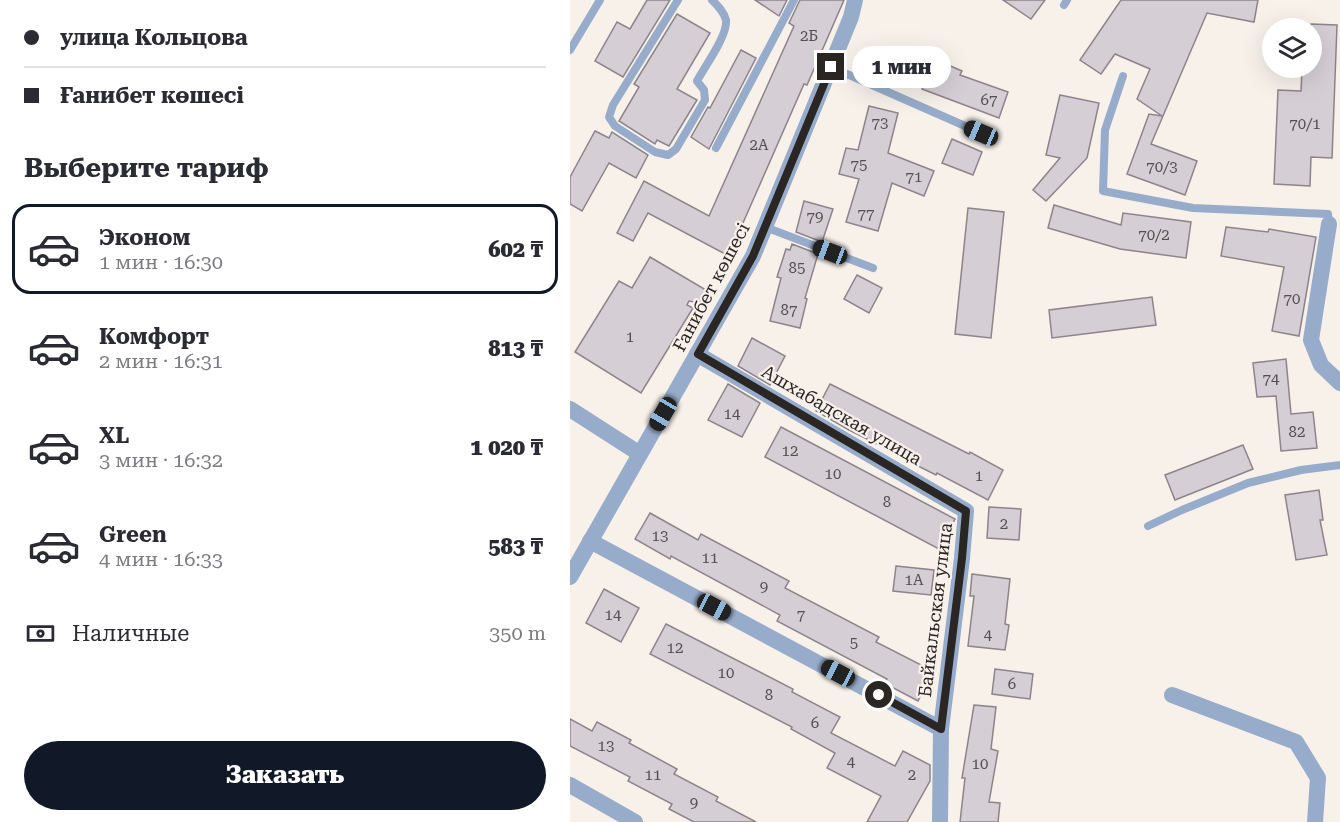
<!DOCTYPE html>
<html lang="ru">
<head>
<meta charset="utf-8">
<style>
	:root { --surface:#fff; --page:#f2f2f3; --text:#2b2b33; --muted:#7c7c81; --line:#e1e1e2; --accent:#111827 }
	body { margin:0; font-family:"Roboto Serif",serif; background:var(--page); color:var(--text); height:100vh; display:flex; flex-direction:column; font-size:22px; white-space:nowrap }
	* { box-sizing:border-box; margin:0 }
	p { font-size:20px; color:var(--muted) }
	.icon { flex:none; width:33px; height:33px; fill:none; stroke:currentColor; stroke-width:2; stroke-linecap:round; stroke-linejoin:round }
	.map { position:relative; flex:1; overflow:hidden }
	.side { display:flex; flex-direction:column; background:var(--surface); width:570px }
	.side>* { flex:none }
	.top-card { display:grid; align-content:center; height:132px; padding:0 24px; background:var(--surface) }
	.buttons { position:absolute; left:692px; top:18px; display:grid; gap:12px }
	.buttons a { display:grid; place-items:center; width:60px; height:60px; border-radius:50%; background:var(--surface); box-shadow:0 6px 24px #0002; font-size:30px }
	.end { position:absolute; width:27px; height:27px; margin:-14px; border:8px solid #292624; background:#fff; box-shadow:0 0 0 3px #fff }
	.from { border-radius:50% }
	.bubble { position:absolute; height:42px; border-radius:21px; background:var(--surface); box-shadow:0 6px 24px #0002; font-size:20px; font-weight:800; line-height:42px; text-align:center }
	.car { position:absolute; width:18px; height:36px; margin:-18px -9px; border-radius:8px; box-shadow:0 0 4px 2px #0007; background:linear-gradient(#222 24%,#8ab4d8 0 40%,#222 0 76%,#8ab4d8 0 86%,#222 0) }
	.top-card b { display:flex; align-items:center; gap:21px; height:57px; font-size:22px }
	.top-card b+b { border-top:2px solid var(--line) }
	.top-card i { width:15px; height:15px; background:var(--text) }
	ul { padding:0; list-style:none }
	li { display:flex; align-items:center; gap:18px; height:90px; margin:0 12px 9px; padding:0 12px; border:3px solid transparent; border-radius:18px }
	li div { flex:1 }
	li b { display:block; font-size:22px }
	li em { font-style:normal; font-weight:800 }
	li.current { border-color:var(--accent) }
	li>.icon { width:54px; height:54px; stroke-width:1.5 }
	h2 { padding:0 24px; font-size:27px; line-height:72px }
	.pay { display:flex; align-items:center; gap:15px; height:66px; padding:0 24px; font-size:22px }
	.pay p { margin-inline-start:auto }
	.cta { display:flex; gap:12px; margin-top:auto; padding:12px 24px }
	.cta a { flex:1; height:69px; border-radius:36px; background:var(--accent); color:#fff; font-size:24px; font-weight:800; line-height:69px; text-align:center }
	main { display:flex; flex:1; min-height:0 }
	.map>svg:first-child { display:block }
</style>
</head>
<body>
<main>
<section class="side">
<div class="top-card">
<b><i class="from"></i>улица Кольцова</b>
<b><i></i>Ғанибет көшесі</b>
</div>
<h2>Выберите тариф</h2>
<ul>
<li class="current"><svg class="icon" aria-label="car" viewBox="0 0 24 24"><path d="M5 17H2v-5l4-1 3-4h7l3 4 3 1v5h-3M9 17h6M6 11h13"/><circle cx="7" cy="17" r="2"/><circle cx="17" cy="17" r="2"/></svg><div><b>Эконом</b><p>1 мин · 16:30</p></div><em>602 ₸</em></li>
<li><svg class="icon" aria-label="car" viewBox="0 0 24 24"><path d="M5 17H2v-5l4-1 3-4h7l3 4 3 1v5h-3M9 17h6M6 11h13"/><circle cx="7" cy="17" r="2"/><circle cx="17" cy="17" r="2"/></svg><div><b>Комфорт</b><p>2 мин · 16:31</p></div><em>813 ₸</em></li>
<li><svg class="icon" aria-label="car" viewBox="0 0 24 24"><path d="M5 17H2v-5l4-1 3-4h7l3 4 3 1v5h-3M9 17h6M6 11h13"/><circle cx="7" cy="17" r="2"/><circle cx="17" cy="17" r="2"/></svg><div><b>XL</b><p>3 мин · 16:32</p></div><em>1 020 ₸</em></li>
<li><svg class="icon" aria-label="car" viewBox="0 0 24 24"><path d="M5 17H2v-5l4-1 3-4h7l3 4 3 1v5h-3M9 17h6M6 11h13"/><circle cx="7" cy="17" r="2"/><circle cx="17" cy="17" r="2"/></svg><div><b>Green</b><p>4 мин · 16:33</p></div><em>583 ₸</em></li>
</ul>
<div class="pay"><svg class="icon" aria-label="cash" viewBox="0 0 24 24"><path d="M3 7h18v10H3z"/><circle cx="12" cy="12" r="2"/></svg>Наличные<p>350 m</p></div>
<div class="cta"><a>Заказать</a></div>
</section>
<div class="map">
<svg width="770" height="822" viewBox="0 0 770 822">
	<rect width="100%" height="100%" fill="#f7f1ea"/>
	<g fill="#d5ced5" stroke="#8b858b" stroke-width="1.5">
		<polygon points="77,0 100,0 53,77 25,61 47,22 60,29"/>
		<polygon points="185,0 217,0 209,16"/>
		<polygon points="230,0 274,0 237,85 234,84 169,232 157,255 78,213 63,241 47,233 74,181 139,216 224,26 219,23"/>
		<polygon points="433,0 475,0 461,19"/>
		<polygon points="551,0 688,0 684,22 637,13 581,144 627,161 615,195 557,174 579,114 592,116 567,99 580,69 545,54 531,74 510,60"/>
		<polygon points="107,14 140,33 107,89 127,100 99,146 87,140 85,144 49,121 69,87 64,84"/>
		<polygon points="741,24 767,25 762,158 741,157 740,186 704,184 708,90 731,91 732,68 741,68"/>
		<polygon points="171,50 186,58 139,149 121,137 138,107 140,108"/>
		<polygon points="364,59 392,71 390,75 438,92 429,118 352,89"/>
		<polygon points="490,95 529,103 517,158 476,201 463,190 490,158 476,155"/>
		<polygon points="299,106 328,113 318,153 364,171 354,196 322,183 308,231 276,222 289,179 269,174 276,148 288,150"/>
		<polygon points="25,131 39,138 42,132 78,155 66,178 39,163 12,211 0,204 0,177"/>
		<polygon points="382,139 412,152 403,175 372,163"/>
		<polygon points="234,201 263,209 252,242 226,232"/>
		<polygon points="484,205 551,225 553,213 621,222 616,258 550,249 478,228"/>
		<polygon points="398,208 434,212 421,338 385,334"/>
		<polygon points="656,227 698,232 699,229 746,237 729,336 702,331 714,267 651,256"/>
		<polygon points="222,244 248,254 235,298 237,299 230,328 200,321 211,278 207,277 216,249 220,250"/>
		<polygon points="80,257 136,290 129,303 119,301 117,305 123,308 71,393 5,352 49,281 62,288"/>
		<polygon points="287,275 312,288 299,313 274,299"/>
		<polygon points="582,297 586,325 482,338 479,310"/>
		<polygon points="182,338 215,356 200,385 168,366"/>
		<polygon points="716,359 721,414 743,412 747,448 711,451 706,396 687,397 683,363"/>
		<polygon points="158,384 190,403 172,437 138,420"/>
		<polygon points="260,384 399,454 400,452 433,470 418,500 367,473 366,475 332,458 333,457 279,430 246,411"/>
		<polygon points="211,427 385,519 369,549 195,457"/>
		<polygon points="673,445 683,469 605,500 595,475"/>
		<polygon points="749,490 753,520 750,520 757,555 726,560 715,495"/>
		<polygon points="419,507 451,509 449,540 417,538"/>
		<polygon points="80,513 128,540 131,534 219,581 215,588 309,637 306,642 363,671 348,701 314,683 317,679 207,621 210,615 101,556 100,559 65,539"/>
		<polygon points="326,566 364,570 361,595 323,591"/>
		<polygon points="402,574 440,579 435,624 439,625 435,650 398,646 404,596 400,596"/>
		<polygon points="34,589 69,608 51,642 16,623"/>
		<polygon points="96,624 223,689 222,692 270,717 261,733 325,766 333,751 360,765 360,781 337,822 297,822 311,796 257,768 265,753 221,729 222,727 80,654"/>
		<polygon points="425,669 463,674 460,699 422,694"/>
		<polygon points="404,705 426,707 421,749 428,751 419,802 430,803 428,822 390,822 395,778 392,778"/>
		<polygon points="0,719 22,731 27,722 61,740 59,743 107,769 104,774 148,797 146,801 186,822 124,822 99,809 102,804 58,781 60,777 0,746"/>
	</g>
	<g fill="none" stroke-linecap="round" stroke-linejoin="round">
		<g stroke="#97acca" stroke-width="8">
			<path d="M108 0 43 105 39 117 45 126 85 152 98 155 106 149 135 100 134 90 127 81C135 66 158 35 156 20 154 12 148 6 142 0"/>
			<polyline points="494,5 497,0"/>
			<polyline points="0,50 30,0"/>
			<polyline points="261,67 411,133"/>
			<polyline points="553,76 535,130 533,191 623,208 758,214 759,224"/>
			<polyline points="146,148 224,0"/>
			<polyline points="195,227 303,268"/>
			<polyline points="578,526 612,510 678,483 731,470 770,465"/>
		</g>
		<g stroke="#97acca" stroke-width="16">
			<polyline points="759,224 741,340 751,365 770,383"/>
			<polyline points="127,354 396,511 392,558 371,729 370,822"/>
			<polyline points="0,409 70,454"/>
			<polyline points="20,541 371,729"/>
			<polyline points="0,577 183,256 281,17 285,0"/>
			<polyline points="602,695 726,742 748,778 745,822"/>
			<polyline points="0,785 65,822"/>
		</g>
	</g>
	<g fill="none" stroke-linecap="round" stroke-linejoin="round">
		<polyline stroke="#292624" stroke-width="8" points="261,67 183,256 128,354 396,511 392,558 371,729 309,695"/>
	</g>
	<g text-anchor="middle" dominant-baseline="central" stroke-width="4.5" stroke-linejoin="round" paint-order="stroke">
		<g font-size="15" fill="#545050">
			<text x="239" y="36">2Б</text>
			<text x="419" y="100">67</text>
			<text x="310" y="123">73</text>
			<text x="735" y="124">70/1</text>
			<text x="189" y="145">2А</text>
			<text x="289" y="165">75</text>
			<text x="592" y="167">70/3</text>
			<text x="344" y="177">71</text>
			<text x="296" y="214">77</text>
			<text x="245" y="217">79</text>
			<text x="584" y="235">70/2</text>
			<text x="227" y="268">85</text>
			<text x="722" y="299">70</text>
			<text x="219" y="310">87</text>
			<text x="60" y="337">1</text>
			<text x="701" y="379">74</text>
			<text x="162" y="414">14</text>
			<text x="727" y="432">82</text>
			<text x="220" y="451">12</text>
			<text x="263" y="474">10</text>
			<text x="409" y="476">1</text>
			<text x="317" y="502">8</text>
			<text x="434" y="524">2</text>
			<text x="90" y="536">13</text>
			<text x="140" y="558">11</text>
			<text x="344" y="580">1А</text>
			<text x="194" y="587">9</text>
			<text x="43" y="615">14</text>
			<text x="231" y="615">7</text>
			<text x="418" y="635">4</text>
			<text x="284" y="643">5</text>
			<text x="105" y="648">12</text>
			<text x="156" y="673">10</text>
			<text x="442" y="684">6</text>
			<text x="199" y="695">8</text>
			<text x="245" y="723">6</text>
			<text x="36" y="746">13</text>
			<text x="281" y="762">4</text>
			<text x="410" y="764">10</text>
			<text x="83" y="775">11</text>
			<text x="342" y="775">2</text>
			<text x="124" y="803">9</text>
		</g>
		<g font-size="18" fill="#292624" stroke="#f7f1ea">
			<text transform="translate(141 287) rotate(-62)">Ғанибет көшесі</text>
			<text transform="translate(272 415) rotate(30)">Ашхабадская улица</text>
			<text transform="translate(365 610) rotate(-83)">Байкальская улица</text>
		</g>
	</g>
</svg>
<div class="buttons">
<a><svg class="icon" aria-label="layers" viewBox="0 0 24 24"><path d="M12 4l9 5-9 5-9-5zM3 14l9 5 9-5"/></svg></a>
</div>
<i class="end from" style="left:309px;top:695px"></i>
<i class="end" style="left:261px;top:67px"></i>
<div class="bubble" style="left:282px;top:46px;width:99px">1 мин</div>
<i class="car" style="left:411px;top:133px;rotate:293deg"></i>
<i class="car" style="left:260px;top:252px;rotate:291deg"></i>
<i class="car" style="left:93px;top:414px;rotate:210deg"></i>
<i class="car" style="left:144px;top:607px;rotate:118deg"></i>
<i class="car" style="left:268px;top:673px;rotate:298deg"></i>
</div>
</main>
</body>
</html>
